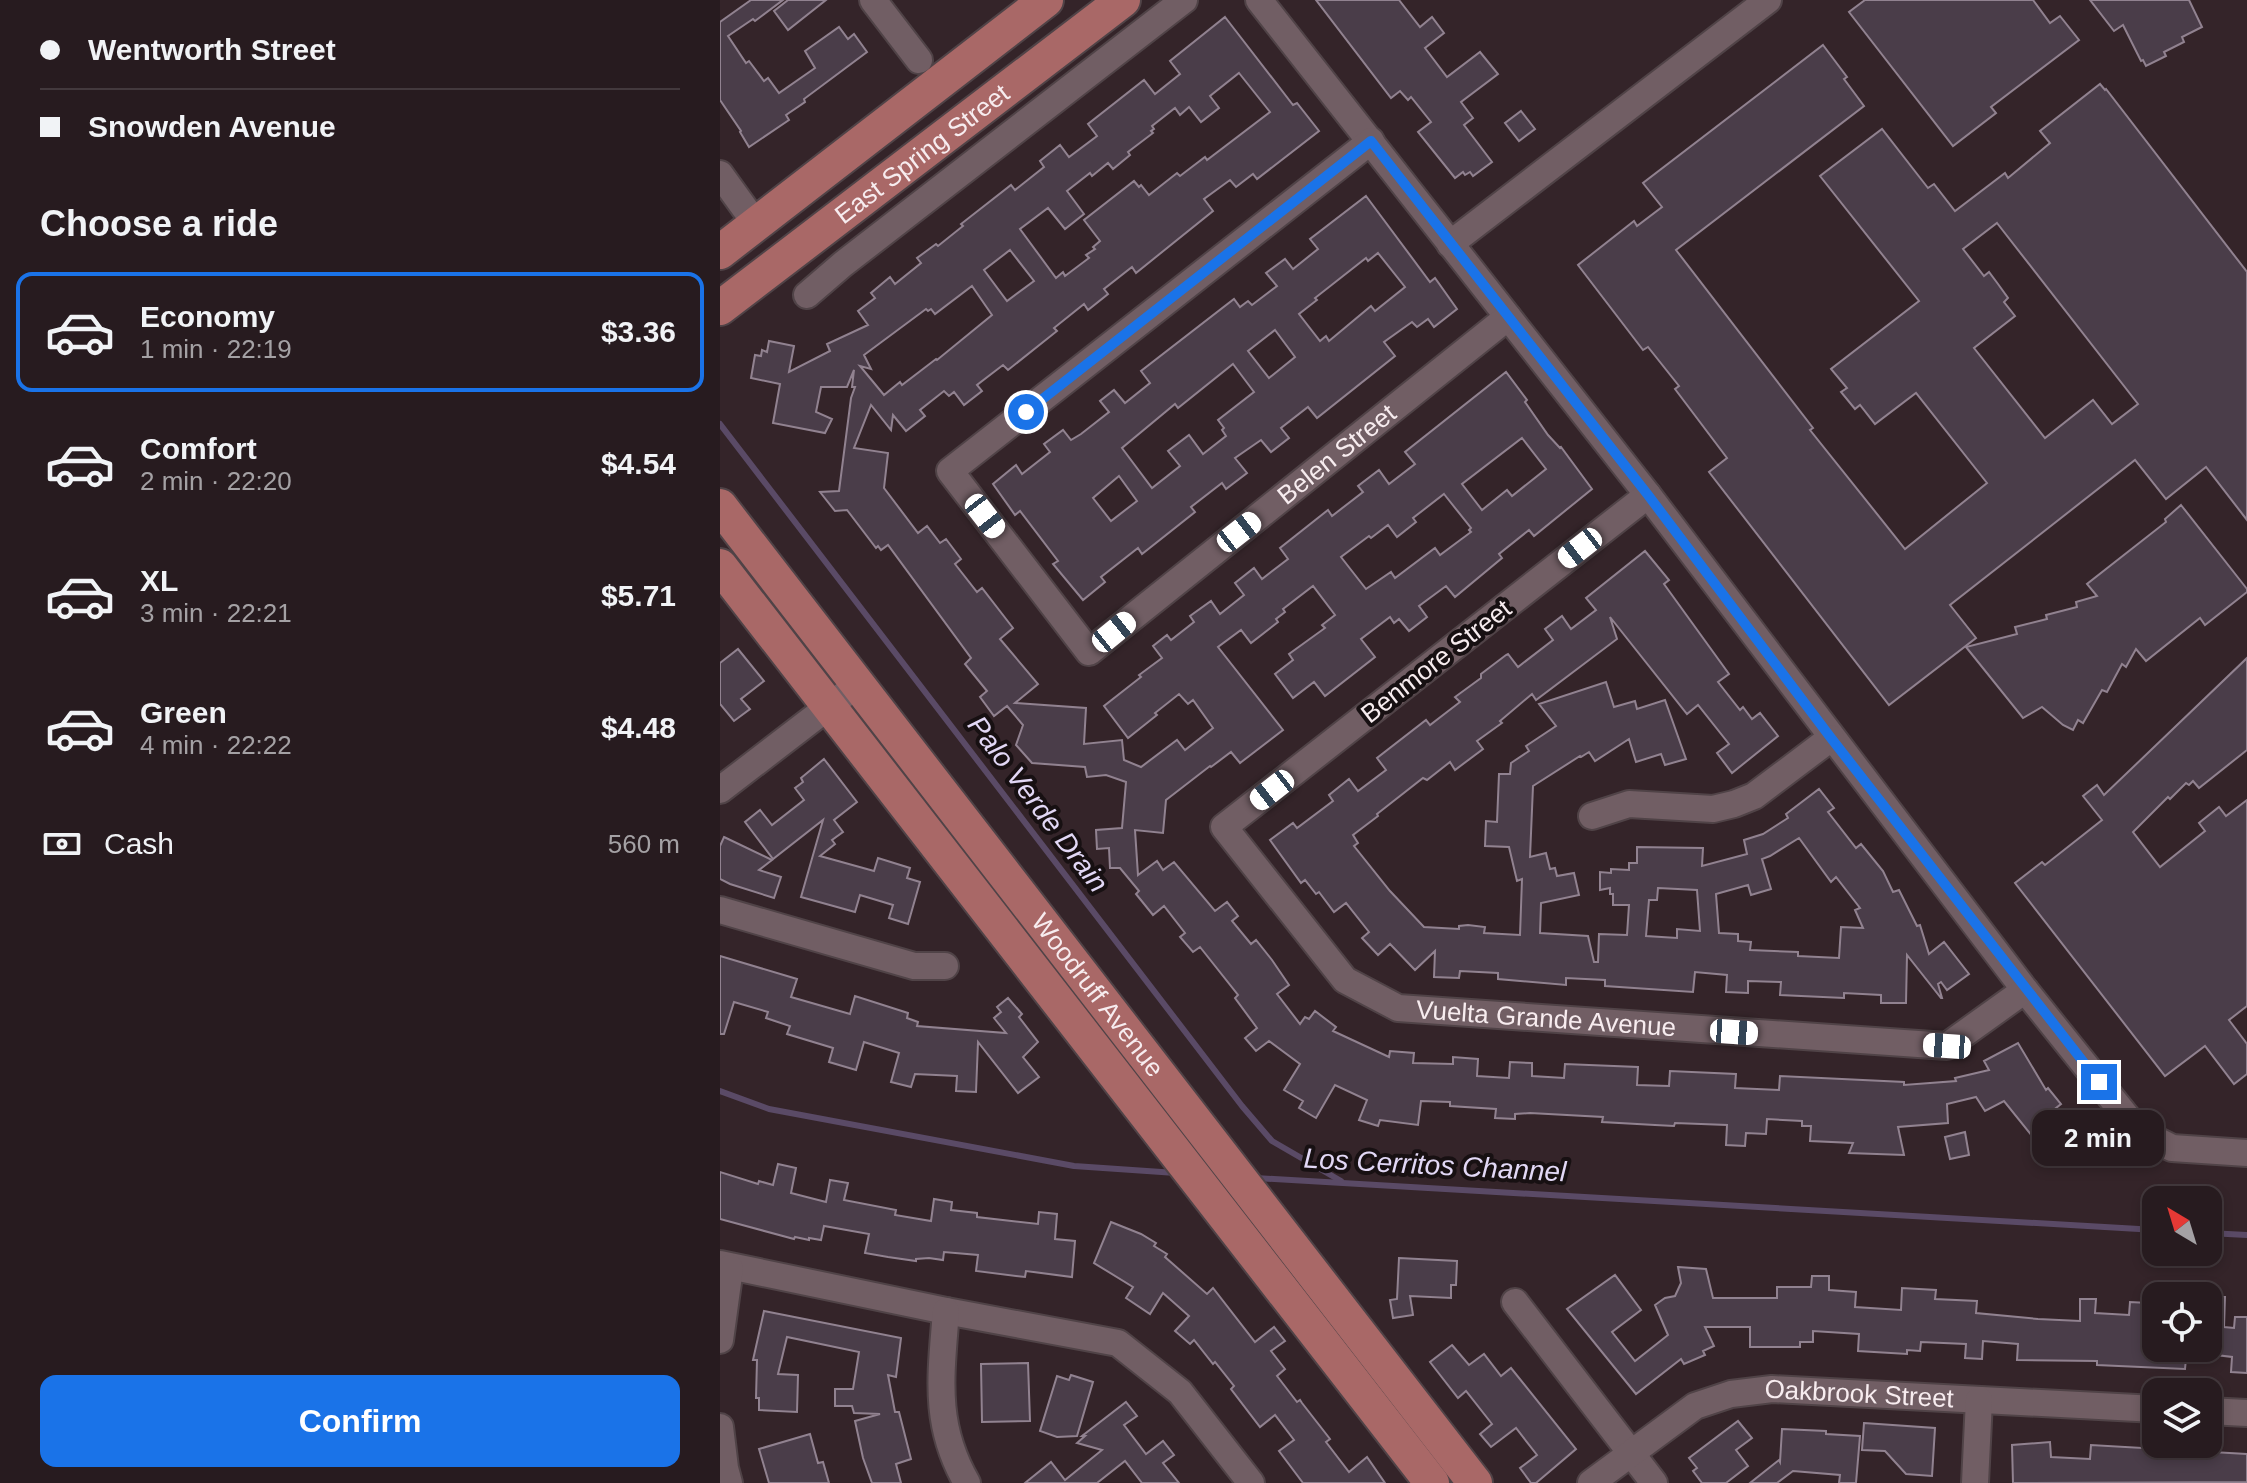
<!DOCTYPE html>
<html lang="en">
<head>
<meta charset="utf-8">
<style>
	:root { --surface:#271b1f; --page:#33282c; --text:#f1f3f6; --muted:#a4a1a4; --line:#43393d; --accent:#1a73e8 }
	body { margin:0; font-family:Arial,sans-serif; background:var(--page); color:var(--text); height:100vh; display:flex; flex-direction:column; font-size:30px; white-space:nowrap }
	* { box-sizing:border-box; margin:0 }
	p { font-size:26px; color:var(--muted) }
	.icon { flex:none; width:44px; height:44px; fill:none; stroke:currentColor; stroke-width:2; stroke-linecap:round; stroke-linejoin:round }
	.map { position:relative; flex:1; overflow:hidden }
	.side { display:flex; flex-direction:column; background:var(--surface); width:720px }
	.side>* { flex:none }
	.guide { display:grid; align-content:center; height:176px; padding:0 40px; background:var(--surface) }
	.needle { width:52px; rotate:322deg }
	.controls { position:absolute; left:1422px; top:1186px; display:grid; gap:16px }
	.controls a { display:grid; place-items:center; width:80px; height:80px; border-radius:16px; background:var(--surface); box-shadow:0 4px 12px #0003,0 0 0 2px var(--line); font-size:40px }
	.end { position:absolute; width:36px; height:36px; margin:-18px; border:10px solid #1a73e8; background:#fff; box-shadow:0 0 0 4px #fff }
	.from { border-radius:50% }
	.bubble { position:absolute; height:56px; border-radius:16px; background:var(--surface); box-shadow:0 4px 12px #0003,0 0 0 2px var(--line); font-size:26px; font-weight:700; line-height:56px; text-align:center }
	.car { position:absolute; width:24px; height:48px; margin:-24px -12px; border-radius:10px; box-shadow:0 0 6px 2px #0007; background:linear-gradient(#fff 24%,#345 0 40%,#fff 0 76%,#345 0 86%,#fff 0) }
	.guide b { display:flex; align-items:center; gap:28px; height:76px; font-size:30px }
	.guide b+b { border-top:2px solid var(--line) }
	.guide i { width:20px; height:20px; background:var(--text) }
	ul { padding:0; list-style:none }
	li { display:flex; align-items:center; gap:24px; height:120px; margin:0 16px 12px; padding:0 24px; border:4px solid transparent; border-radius:16px }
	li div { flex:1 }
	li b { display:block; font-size:30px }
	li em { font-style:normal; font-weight:700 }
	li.on { border-color:var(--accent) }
	li>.icon { width:72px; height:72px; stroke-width:1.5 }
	h2 { padding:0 40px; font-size:36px; line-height:96px }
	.pay { display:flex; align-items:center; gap:20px; height:88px; padding:0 40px; font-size:30px }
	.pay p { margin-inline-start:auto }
	.button { display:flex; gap:16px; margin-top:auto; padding:16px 40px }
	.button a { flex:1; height:92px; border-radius:16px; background:var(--accent); color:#fff; font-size:32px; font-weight:700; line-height:92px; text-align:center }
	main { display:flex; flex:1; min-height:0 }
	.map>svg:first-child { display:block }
</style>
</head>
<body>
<main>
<section class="side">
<div class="guide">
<b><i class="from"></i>Wentworth Street</b>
<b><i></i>Snowden Avenue</b>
</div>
<h2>Choose a ride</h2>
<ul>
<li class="on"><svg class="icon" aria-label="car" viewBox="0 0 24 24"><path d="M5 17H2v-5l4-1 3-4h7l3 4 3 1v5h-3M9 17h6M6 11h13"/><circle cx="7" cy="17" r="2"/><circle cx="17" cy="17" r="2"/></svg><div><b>Economy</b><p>1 min · 22:19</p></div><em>$3.36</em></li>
<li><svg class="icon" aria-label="car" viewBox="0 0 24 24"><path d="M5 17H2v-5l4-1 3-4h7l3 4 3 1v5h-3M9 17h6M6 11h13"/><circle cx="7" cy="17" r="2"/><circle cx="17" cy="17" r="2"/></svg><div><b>Comfort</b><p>2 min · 22:20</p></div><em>$4.54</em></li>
<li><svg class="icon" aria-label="car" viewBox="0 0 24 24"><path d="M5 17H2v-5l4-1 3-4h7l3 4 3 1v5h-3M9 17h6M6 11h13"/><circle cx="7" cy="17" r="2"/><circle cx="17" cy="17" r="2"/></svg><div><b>XL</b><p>3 min · 22:21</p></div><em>$5.71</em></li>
<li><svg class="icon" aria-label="car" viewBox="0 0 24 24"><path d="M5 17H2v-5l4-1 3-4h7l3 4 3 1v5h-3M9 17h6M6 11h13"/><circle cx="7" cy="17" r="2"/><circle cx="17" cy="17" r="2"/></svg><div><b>Green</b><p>4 min · 22:22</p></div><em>$4.48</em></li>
</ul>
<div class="pay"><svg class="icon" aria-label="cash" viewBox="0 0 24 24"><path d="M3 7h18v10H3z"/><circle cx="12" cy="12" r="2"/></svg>Cash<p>560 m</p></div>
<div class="button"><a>Confirm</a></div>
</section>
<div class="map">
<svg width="1527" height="1483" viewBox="0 0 1527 1483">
	<rect width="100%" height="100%" fill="#342429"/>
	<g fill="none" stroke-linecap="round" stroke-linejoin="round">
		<g stroke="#5a4a66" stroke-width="6">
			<polyline points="0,424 522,1106 552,1141 621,1181"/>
			<polyline points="0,1091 49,1109 354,1166 456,1173"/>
			<polyline points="535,1178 1436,1230"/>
			<polyline points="1488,1233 1527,1235"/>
		</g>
	</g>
	<g fill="#4a3d49" stroke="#918290" stroke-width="2" fill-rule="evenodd">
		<polygon points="31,0 63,0 35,21 33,19 8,36 26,63 29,61 44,81 48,78 59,93 95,68 85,51 119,27 128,39 134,34 147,52 84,99 85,102 66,115 69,120 29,147 20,132 21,131 0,100 0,22"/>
		<polygon points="68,0 106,0 68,30 54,11"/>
		<polygon points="596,0 679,0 700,27 712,17 724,33 705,48 727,77 760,52 778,74 741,102 753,118 744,125 772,162 753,176 750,172 745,175 743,172 735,178 698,132 711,122 691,97 688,100 680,91 671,98"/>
		<polygon points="1145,0 1313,0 1330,23 1340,16 1359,40 1271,107 1276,113 1233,146 1129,12"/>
		<polygon points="1370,0 1469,0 1482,27 1462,37 1464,42 1444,52 1446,56 1426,66 1423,60 1421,61 1403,25 1394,31"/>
		<path d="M505 17 573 105 577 103 599 131 537 179 533 174 516 187 510 180 484 199 493 211 416 273 412 267 384 289 388 294 368 310 364 304 334 328 337 331 288 370 283 365 257 385 262 391 244 405 234 392 229 396 224 391 200 410 205 416 186 431 173 415 171 430 151 405 134 448 168 453 164 488 198 533 207 526 220 543 226 539 241 559 235 564 257 592 262 588 293 628 280 639 318 684 295 703 366 708 364 744 402 740 404 760 421 767 457 740 465 750 493 728 473 700 468 704 459 694 435 713 437 715 408 738 384 706 421 677 419 675 442 658 433 646 447 635 451 640 474 622 470 616 491 601 500 614 524 595 515 583 534 568 542 579 568 559 560 548 608 510 612 516 643 492 638 486 659 470 669 484 695 464 685 452 786 372 807 400 805 402 828 435 840 448 841 447 872 489 814 536 809 530 779 554 782 558 735 597 726 586 699 606 707 617 689 631 679 619 674 623 670 617 641 639 655 657 605 696 594 682 573 698 555 674 573 660 569 654 605 628 602 625 615 615 593 586 563 609 565 612 556 619 558 622 531 643 521 630 498 647 563 730 520 763 511 752 491 767 490 766 446 800 443 833 415 830 418 875 437 861 443 870 454 862 495 911 507 902 518 916 512 921 531 944 536 940 552 960 569 985 557 994 580 1024 585 1017 589 1019 595 1011 616 1027 613 1031 669 1057 670 1051 694 1053 693 1063 733 1064V1057L758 1059 757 1076 789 1078 790 1062 812 1063V1076L844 1078 845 1064 918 1067 917 1085 949 1086 950 1071 1016 1074 1015 1088 1059 1090 1060 1076 1184 1082V1085L1236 1081 1235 1078 1269 1070 1264 1061 1298 1043 1326 1090 1328 1088 1341 1104 1331 1112 1348 1133 1325 1152 1284 1101 1265 1111 1256 1097 1227 1104 1228 1123 1178 1127 1184 1155 1129 1153 1133 1143 1090 1141 1091 1126H1082V1121L1047 1119 1046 1134 1026 1133 1025 1146 1006 1145 1007 1125 955 1123 954 1126 935 1125 882 1122 883 1117 810 1113 795 1114V1119L775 1118 776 1109 730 1106V1102L701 1101 698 1125 660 1120 658 1126 639 1120 647 1100 615 1085 596 1118 579 1108 583 1101 564 1090 580 1064 549 1041 536 1051 525 1038 537 1028 515 998 518 995 480 947 473 952 460 937 465 933 444 906 433 915 416 894 419 891 400 868H390L389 848 377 849 376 830 402 828 406 782 386 775 367 777 365 767 312 763 296 745 303 725 287 706 274 716 260 697 267 691 245 664 251 658 168 545 161 550 158 546 156 548 127 510 115 511 100 492 119 491 131 398 135 387H132L134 370 127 387H101L96 412 112 419 105 433 53 423 60 384 31 378 35 355 41 356 42 350 47 352 49 341 74 346 69 372 110 351 107 344 148 325 138 311 155 298 151 293 170 277 175 284 201 263 197 258 216 244 218 246 243 226 241 224 291 185 295 190 324 167 320 161 340 145 349 157 377 136 368 124 424 80 435 94 460 74 450 61ZM519 73 550 112 487 160 485 157 460 176 457 173 429 195 421 185 419 187 414 181 364 220 380 241 373 247 375 249 366 255 369 258 345 276 343 272 336 278 300 229 328 208 345 229 364 214 347 191 370 173 372 176 388 163 393 169 410 155 408 152 433 133 431 131 434 129 432 126 455 108 460 115 469 107 481 122 499 108 490 96ZM290 250 314 281 287 301 264 270ZM252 286 272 315 217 360 216 359 182 385 180 382 164 395 140 366 151 369 144 355 206 309 208 311 211 309 215 314ZM802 438 826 469 792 496 787 490 762 510 742 484ZM724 494 751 528 749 530 751 532 720 555 715 548 675 578 671 572 646 589 621 557 649 536 651 538 668 525 677 537 696 522 693 518Z"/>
		<path d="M1103 45 1127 77 1124 79 1144 106 956 250 1093 428 1090 430 1185 549 1267 483 1196 393 1155 424 1140 405 1135 409 1121 392 1127 388 1111 369 1199 301 1100 176 1162 129 1208 188 1214 184 1235 211 1285 173 1288 178 1330 143 1320 131 1380 84 1385 90 1386 89 1527 272V520L1486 467 1446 499 1415 460 1230 605 1256 638 1169 705 989 472 1007 458 955 389 959 386 928 347 923 350 858 265 914 221 917 226 942 207 923 183ZM1277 223 1418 404 1392 424 1373 400 1325 438 1254 348 1295 316 1284 302 1288 298 1278 284 1269 272 1264 276 1243 249Z"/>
		<polygon points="801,111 815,129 799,141 785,123"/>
		<path d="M646 196 710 282 715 278 737 309 714 327 708 319 697 327 692 322 664 342 675 356 597 418 588 407 561 428 569 438 551 452 541 440 515 458 527 473 506 489 502 483 471 507 475 512 422 554 418 548 381 577 385 582 363 600 333 564 338 561 300 511 295 515 273 484 296 465 302 474 330 452 324 444 343 430 351 440 361 434 389 412 380 401 394 390 405 403 430 383 421 371 514 299 520 307 528 301 532 305 557 286 546 273 565 259 573 269 598 249 590 239ZM658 253 685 287 655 311 651 306 609 341 606 336 600 341 579 314 597 300 595 298 646 258 648 261ZM555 330 575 357 549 378 528 351ZM513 364 534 392 498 420 504 428 502 430 506 436 483 454 469 435 448 451 460 466 432 488 402 448 455 404 458 408ZM399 476 417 501 391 521 373 498Z"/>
		<polygon points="1461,505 1527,589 1527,592 1485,625 1480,618 1426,661 1416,649 1406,667 1402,664 1387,692 1382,690 1363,723 1358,720 1353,730 1343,725 1322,707 1303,718 1246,647 1297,634 1295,627 1327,619 1326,615 1357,607 1356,602 1377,596 1367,584 1446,522 1445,519"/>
		<path d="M925 551 949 580 944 584 1009 674 998 682 1020 710 1023 707 1032 719 1040 713 1058 736 1012 773 997 753 1009 744 978 705 967 714 890 617 897 639 816 700 812 694 780 721 782 723 757 741 763 749 735 770 730 762 707 780 703 778 657 814 658 816 633 835 638 843 634 846 670 891 704 927 739 929V926L748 925 765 927 764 933 800 935 802 879 797 881 789 847 765 846 766 821 777 822 779 774H790L791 763 809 751 806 746 836 726 819 704 886 682 894 707 915 701 917 709 945 700 966 759 945 765 941 754 916 762 909 739 875 761 869 752 861 757 860 756 813 786 810 857 826 853 830 869 835 868 837 876 854 873 859 895 821 903 820 933 868 936 874 962H878L879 934 907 935 909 905H893V894H890V888L880 890V872L891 873V869L909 870V863H917V847L983 848 982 866 1027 854 1024 840 1043 834 1068 818 1066 814 1099 789 1114 808 1108 812 1136 848 1141 844 1163 871 1173 892 1179 890 1197 926 1200 925 1209 954 1224 942 1249 974 1227 990 1221 982 1218 984 1222 998H1221L1187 955 1186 1003H1161V995L1124 993V998L1060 995 1061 982 1028 981V993L1006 992 1007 975 975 972 973 992 885 986V980L846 978V985L778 979V973L740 971 739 978 714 977 715 951 695 970 670 944 658 955 642 938 649 932 626 903 614 912 599 892 596 894 585 880 581 883 550 840 573 823 577 828 613 801 609 795 629 779 638 791 666 770 657 758 706 720 710 725 740 702 735 697 761 678V674L786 655 788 654 798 667 833 640 825 629 842 616 851 629 876 610 866 598ZM1079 838 1111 882 1116 877 1140 908 1135 910 1143 928 1121 927 1119 958 1078 956V952L1030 950 1031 942 1018 941V934L999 933 996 894 1028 885 1031 895 1051 889 1042 859 1050 856ZM938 888 977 890 980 931 957 929V938L926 936 929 900H937Z"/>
		<polygon points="18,649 44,681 21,699 30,709 14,721 0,704 0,663"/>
		<polygon points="1527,658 1527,750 1479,788 1473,781 1469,785 1466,783 1450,799 1448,797 1413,832 1440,867 1485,831 1479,823 1499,807 1506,816 1527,800 1527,1006 1509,1020 1527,1044 1527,1074 1514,1084 1485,1046 1445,1076 1295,883 1322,862 1325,865 1382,820 1363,796 1377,785 1384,795"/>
		<polygon points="104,759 137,802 114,820 123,832 112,840 115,844 100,856 154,871 158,858 190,868 187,878 200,882 188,924 169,918 173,905 140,895 135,912 81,897 103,820 53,859 25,822 40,810 52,825 84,800 75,788 83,782 81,778"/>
		<polygon points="4,837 52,860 39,870 61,877 54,898 10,884 0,879 0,846"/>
		<polygon points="0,956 77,979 71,997 130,1014 135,996 188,1013 187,1018 198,1022 197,1026 286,1033 274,1018 281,1012 277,1007 288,998 302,1014 299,1017 318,1042 303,1057 319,1077 298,1093 258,1042 256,1092 236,1091 237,1076 195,1074 191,1087 171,1082 179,1053 144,1042 136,1070 109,1062 113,1048 67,1034 70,1026 46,1018 48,1012 14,1002 4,1034 0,1034"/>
		<polygon points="1245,1132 1249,1155 1230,1159 1225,1137"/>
		<polygon points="58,1164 76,1168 71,1193 106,1202 110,1180 128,1183 124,1200 176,1210 175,1215 211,1221 214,1199 232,1202 231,1210 257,1213 257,1217 318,1224 319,1212 337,1214 335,1239 355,1241 352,1277 306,1271 305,1277 256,1271 258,1255 224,1252 223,1260 209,1258 196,1259 196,1261 168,1257 145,1253 149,1234 104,1226 101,1240 89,1238 89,1240 75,1237 74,1239 0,1219 0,1172 38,1184 39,1181 53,1185"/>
		<polygon points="391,1222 421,1234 436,1243 434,1246 447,1254 445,1257 487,1294 493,1288 535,1342 554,1327 565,1341 551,1351 565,1369 557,1376 577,1402 580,1400 582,1403 610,1439 606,1442 629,1472 647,1457 665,1483 583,1483 559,1451 574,1440 555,1415 540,1427 511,1389 514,1386 495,1362 493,1364 474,1340 470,1344 455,1331 469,1316 443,1293 430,1314 406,1298 413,1287 374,1263"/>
		<polygon points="679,1258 737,1261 736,1285 731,1285 731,1298 690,1296 693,1315 673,1318 670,1300 677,1299"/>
		<polygon points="958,1267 986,1269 993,1298 1057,1298 1057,1287 1091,1287 1092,1276 1109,1276 1109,1290 1136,1292 1135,1307 1181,1310 1182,1288 1216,1290 1215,1299 1257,1301 1256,1313 1318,1319 1360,1321 1360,1299 1376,1299 1375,1313 1409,1315 1410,1302 1428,1303 1427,1324 1436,1325 1436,1348 1467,1348 1465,1369 1377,1365 1377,1361 1297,1360 1298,1344 1263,1341 1262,1359 1245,1358 1246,1344 1201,1342 1200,1351 1187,1350 1187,1354 1138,1351 1139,1334 1093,1331 1093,1342 1080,1342 1080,1347 1030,1347 1030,1327 985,1327 994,1346 983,1351 985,1355 964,1364 961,1359 916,1394 847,1309 895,1275 921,1310 892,1332 915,1361 948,1335 935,1305 945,1298 955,1296 961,1283"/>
		<polygon points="1488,1297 1505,1297 1504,1327 1514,1328 1515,1317 1527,1317 1527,1373 1511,1372 1512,1357 1488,1354"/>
		<polygon points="44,1311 181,1338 176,1377 168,1375 175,1412 179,1412 191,1459 176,1464 181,1483 152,1483 143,1458 135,1421 160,1414 134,1413 132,1406 115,1406 115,1389 133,1389 139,1352 67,1337 58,1374 78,1375 77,1412 39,1410 39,1398 36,1398 37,1360 33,1360"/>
		<polygon points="732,1345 749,1365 764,1354 781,1376 791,1368 856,1449 816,1483 811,1483 800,1468 817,1455 796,1428 771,1447 760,1434 772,1424 746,1391 738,1398 710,1362"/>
		<polygon points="308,1363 310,1421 262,1422 261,1364"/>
		<polygon points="351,1375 373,1382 357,1436 337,1437 320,1431 337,1376 349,1380"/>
		<polygon points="406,1402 417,1416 404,1425 426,1454 443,1441 454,1455 443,1463 459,1483 422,1483 405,1461 377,1483 305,1483 331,1462 345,1480 382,1450 357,1443 365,1436 362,1436"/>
		<polygon points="1018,1421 1032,1438 1016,1450 1028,1466 1006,1483 982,1483 973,1471 977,1468 969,1458"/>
		<polygon points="1144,1423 1215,1428 1212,1476 1186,1474 1165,1451 1142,1450"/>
		<polygon points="1062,1429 1106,1431 1106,1434 1140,1436 1136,1483 1119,1483 1120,1475 1073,1471 1057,1483 1030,1483 1059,1460 1060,1462"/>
		<polygon points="90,1434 98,1463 103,1462 109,1483 49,1483 39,1449"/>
		<polygon points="1330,1442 1331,1457 1370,1459 1371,1445 1527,1454 1527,1482 1293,1483 1292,1445"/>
	</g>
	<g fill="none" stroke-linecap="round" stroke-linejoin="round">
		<defs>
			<g id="minor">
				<polyline points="153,0 199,60"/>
				<polyline points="539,0 928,495 1305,990 1418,1131 1452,1148 1527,1153"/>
				<path id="s1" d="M651 141 230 471 369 652 788 317"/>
				<polyline points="0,174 36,224"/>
				<polyline points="730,244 1048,0"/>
				<polyline points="87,295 123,264 464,0"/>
				<path id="s2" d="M928 495 504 827 625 980 678 1008 1227 1046 1305 990"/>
				<polyline points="0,790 138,684"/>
				<polyline points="872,816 909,804 993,809 1014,804 1034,796 1111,738"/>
				<polyline points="0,910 194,966 225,966"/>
				<polyline points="0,1264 226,1311 398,1343 460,1392 531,1483"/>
				<polyline points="795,1302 934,1483"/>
				<path d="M226 1311C221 1376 213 1424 247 1483"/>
				<polyline points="0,1340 10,1268"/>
				<polyline points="1488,1411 1527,1413"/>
				<polyline points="0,1427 5,1468 9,1483"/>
				<path id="s3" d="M871 1483 975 1406 1011 1394 1052 1389 1436 1409"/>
				<polyline points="1255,1483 1259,1400"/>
			</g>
			<g id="major">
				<polyline points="0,252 326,0"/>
				<path id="s4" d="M0 308 403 0"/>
				<path id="s5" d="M0 506 755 1483"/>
				<polyline points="0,566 712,1483"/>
			</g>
		</defs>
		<use href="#minor" stroke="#504347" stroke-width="30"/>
		<use href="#major" stroke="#504347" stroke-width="38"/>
		<use href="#minor" stroke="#715e64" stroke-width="26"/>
		<use href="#major" stroke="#a96867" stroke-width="34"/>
	</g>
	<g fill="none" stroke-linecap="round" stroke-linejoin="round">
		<polyline stroke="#1a73e8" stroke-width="10" points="306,412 651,141 928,495 1111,738 1379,1082"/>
	</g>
	<g text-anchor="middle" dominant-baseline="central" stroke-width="8" stroke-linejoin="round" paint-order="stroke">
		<g font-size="26" fill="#f7ecef" stroke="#171012">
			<text stroke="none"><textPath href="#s4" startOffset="254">East Spring Street</textPath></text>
			<text stroke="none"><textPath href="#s1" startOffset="1080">Belen Street</textPath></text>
			<text transform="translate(716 661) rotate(-38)">Benmore Street</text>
			<text stroke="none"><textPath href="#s5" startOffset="618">Woodruff Avenue</textPath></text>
			<text stroke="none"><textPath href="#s2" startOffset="942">Vuelta Grande Avenue</textPath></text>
			<text stroke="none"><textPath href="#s3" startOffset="296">Oakbrook Street</textPath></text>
		</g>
		<g font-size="28" font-style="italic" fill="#e2d8f6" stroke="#171012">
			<text transform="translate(318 804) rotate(53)">Palo Verde Drain</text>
			<text transform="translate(715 1165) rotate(3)">Los Cerritos Channel</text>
		</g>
	</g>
</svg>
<div class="controls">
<a><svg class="needle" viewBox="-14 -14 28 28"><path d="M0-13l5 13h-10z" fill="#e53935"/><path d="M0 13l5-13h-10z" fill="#a4a1a4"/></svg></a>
<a><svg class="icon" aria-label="locate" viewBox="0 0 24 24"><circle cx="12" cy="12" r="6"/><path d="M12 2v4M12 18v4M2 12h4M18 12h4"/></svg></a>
<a><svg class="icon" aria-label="layers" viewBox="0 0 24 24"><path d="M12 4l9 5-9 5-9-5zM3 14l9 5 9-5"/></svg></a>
</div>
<i class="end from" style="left:306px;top:412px"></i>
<i class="end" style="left:1379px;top:1082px"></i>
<div class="bubble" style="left:1312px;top:1110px;width:132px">2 min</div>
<i class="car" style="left:265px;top:516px;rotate:142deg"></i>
<i class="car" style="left:519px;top:532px;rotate:52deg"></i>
<i class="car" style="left:860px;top:548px;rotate:232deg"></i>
<i class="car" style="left:394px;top:632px;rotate:51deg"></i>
<i class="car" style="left:552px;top:790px;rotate:232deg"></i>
<i class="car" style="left:1014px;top:1032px;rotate:94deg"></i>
<i class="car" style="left:1227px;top:1046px;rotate:274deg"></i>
</div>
</main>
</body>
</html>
